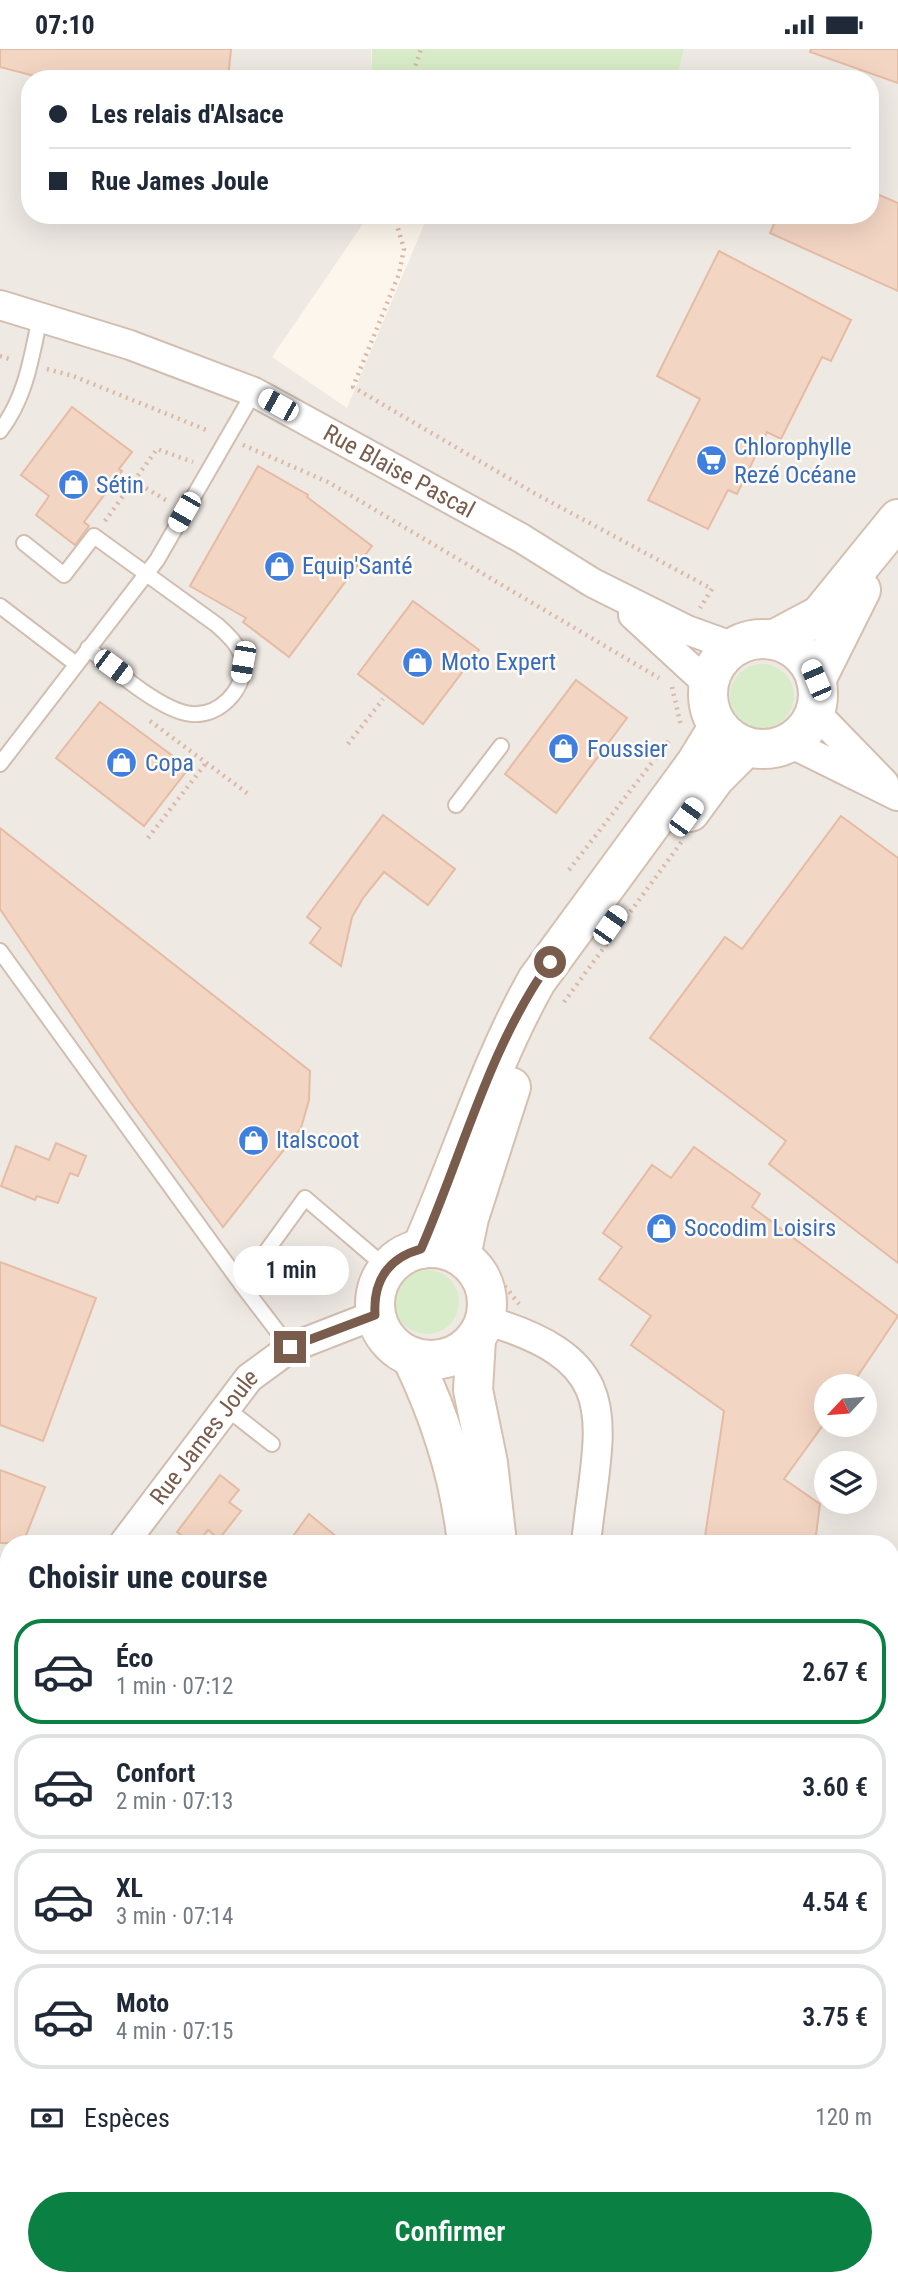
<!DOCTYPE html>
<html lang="fr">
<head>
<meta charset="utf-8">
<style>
	:root { --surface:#fff; --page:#f6f6f7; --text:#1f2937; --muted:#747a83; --line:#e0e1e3; --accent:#0b8043 }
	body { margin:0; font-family:"Roboto Condensed",sans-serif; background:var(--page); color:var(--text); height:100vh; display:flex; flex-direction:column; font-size:26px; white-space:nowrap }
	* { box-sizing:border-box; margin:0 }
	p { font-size:23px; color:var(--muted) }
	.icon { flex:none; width:38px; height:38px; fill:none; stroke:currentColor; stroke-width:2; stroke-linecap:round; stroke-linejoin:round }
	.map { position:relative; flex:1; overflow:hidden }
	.sheet { position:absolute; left:0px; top:1486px; width:900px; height:751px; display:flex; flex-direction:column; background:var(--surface); border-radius:28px 28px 0 0; box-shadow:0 7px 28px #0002 }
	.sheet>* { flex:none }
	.banner { position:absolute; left:21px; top:21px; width:858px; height:154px; border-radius:28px; box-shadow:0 7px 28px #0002; display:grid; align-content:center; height:154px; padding:0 28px; background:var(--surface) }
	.needle { width:46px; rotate:244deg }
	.controls { position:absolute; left:814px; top:1325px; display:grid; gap:14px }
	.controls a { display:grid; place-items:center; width:63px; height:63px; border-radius:50%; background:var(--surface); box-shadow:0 7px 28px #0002; font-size:35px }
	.end { position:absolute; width:32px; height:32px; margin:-16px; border:9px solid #7a5c4d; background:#fff; box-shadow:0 0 0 4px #fff }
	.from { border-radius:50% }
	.bubble { position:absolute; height:49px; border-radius:24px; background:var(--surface); box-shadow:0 7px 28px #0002; font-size:23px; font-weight:600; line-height:49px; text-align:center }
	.car { position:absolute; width:21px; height:42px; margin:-21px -10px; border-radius:9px; box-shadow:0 0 5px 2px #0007; background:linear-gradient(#fff 24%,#345 0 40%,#fff 0 76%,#345 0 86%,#fff 0) }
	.banner b { display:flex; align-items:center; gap:24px; height:66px; font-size:26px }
	.banner b+b { border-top:2px solid var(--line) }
	.banner i { width:18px; height:18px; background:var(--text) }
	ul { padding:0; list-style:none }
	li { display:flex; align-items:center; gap:21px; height:105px; margin:0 14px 10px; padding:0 14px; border:4px solid var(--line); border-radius:28px }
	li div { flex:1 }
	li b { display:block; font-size:26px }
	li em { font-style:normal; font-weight:600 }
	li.selected { border-color:var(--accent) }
	li>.icon { width:63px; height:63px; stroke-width:1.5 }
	h2 { padding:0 28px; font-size:32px; line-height:84px }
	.pay { display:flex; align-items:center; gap:18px; height:77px; padding:0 28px; font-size:26px }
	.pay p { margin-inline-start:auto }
	.cta { display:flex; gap:14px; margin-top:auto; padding:14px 28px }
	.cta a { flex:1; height:80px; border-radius:42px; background:var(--accent); color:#fff; font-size:28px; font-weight:600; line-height:80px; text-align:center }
	.status { display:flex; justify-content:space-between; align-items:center; height:49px; padding:0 35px; background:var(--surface); direction:ltr }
	.status svg { height:19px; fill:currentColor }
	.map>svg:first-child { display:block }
</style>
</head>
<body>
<div class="status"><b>07:10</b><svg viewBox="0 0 49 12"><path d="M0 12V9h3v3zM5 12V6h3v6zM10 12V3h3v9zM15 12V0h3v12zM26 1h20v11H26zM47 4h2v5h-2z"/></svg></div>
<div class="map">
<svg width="898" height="2236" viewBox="0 0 898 2236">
	<rect width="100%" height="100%" fill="#fdf6ec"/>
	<path fill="#efe9e4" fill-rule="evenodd" d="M0 0H371V30H30V166H369L272 308 347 359 428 166H870V30H677L684 0H898V2236H692L688 2228H891V1494H9V2021L0 2032ZM826 1337H864V1376H826ZM826 1414H864V1452H826Z"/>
	<g fill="#d8ecc9">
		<polygon points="372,0 684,0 677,30 371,30"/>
		<circle cx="762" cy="647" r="32"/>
		<circle cx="427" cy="1253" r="32"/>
		<polygon points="9,2021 9,2153 0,2139 0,2033"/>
		<polygon points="61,2228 297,2228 280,2236 69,2236"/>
	</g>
	<g fill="#f3d5c3" stroke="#e6bba3" stroke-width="2">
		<polygon points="0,0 231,0 228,30 46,30 0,18"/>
		<polygon points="811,0 898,0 898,34 810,3"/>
		<polygon points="870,142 898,154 898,242 770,184 778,166 870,166"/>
		<polygon points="719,202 851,271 831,312 822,308 781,390 767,383 737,445 728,441 708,480 648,451 700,350 657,327"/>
		<polygon points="72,358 132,403 119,420 122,422 84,473 89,477 75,496 36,466 49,447 21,426"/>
		<polygon points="258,417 308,446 307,448 372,497 289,608 243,573 246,569 190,537"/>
		<polygon points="413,552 479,601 423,675 358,625"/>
		<polygon points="576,631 627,669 556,764 505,725"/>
		<polygon points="100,653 189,719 144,777 56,709"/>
		<polygon points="383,766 455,820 428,856 384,823 363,849 352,868 341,917 310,894 321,879 307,868"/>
		<polygon points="841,767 898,809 898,1214 769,1115 786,1092 650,989 725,888 742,900"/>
		<polygon points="0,779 310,1022 309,1051 301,1079 223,1178 129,1051 0,860"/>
		<polygon points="56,1094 86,1107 78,1127 70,1124 58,1154 37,1147 35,1151 1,1137 16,1097 49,1111"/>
		<polygon points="694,1098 760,1145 752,1158 898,1267 851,1337 826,1337 826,1372 784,1430 820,1455 815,1494 704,1494 724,1362 631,1296 651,1267 599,1230 622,1198 603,1184 652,1116 671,1129"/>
		<polygon points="0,1213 96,1249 43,1392 0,1376"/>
		<polygon points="0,1421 45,1438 23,1494 0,1494"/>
		<polygon points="220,1426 239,1441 229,1453 241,1462 219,1490 208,1481 198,1494 192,1494 177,1483"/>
		<polygon points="309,1465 344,1494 288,1494"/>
	</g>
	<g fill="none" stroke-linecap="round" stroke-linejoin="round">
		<defs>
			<g id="lane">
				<path d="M0 382C26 348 31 310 40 268"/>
				<path d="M24 494 64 526 94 487 217 576C228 586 242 598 243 615 244 642 219 667 192 665 162 663 112 619 88 599"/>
				<polyline points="0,557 76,615"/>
				<polyline points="0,715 157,511 254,343"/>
				<polyline points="456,756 501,697"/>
				<polyline points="0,902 242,1236"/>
				<polyline points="290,1299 242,1236 305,1149 387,1219"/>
				<polyline points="226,1359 272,1395"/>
				<polyline points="891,2202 898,2216"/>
				<polyline points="368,2236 382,2228"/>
			</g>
			<g id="street">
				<path id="s1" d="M0 256 130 296 254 343 521 489 593 534 687 581 734 598"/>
				<polyline points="633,566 708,635"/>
				<polyline points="815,663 884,734"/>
				<polyline points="790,694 897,747"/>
				<path d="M485 1271C629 1313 599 1372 586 1494"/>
				<path id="s2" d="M124 1494 249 1329 290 1299 375 1266"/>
				<polyline points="0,1658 9,1647"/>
			</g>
			<g id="secondary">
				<circle cx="763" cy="645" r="55"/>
				<polyline points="773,591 820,566 898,470"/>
				<polyline points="816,631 861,541"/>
				<polyline points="690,763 715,729 746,698"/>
				<circle cx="431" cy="1255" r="56"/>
				<path d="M421 1200C461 1110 489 1016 537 931L696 714 718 678"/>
				<polyline points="461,1207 469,1169 511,1038"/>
				<polyline points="476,1290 473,1341 488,1414 497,1494"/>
				<path d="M412 1309C441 1369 460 1429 467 1494"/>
				<polyline points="628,2228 631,2236"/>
				<polyline points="449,2236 474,2228"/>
				<polyline points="565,2236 583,2228"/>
			</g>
			<g id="highway">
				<polyline points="0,2197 9,2207"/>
				<polyline points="40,2228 48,2236"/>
				<polyline points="318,2236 335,2228"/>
			</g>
		</defs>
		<use href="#lane" stroke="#d1beb0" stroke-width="18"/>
		<use href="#street" stroke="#d1beb0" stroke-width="32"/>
		<use href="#secondary" stroke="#d6c0b0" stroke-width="42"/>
		<use href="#highway" stroke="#dad1cd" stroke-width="42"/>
		<g stroke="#d9b8a5" stroke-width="4.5" stroke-dasharray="2 5" stroke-linecap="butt">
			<polyline points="411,30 421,0"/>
			<polyline points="394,166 404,200 399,225 353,338 534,444 712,540 700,559"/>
			<polyline points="0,307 12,311"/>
			<polyline points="47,320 73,327 209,382"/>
			<polyline points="243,396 328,433 659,629"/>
			<polyline points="134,432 169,453"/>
			<polyline points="105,472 157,400 193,413"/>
			<polyline points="672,638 681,677"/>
			<polyline points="150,672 251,747"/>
			<polyline points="348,695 383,650"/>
			<polyline points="148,789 206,714"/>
			<polyline points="569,821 671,689"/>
			<polyline points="564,953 683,791"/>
			<polyline points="491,1213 503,1235 519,1255"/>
		</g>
		<use href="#lane" stroke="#fff" stroke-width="14"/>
		<use href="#street" stroke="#fff" stroke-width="28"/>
		<use href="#secondary" stroke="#fff" stroke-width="38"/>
		<use href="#highway" stroke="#f7b7a3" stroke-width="38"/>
	</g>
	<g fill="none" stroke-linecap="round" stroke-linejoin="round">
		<path stroke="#7a5c4d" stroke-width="9" d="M290 1298 375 1266C373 1232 388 1209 421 1200 463 1104 489 998 550 913"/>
	</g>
	<defs>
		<symbol id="supermarket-disc" viewBox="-11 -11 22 22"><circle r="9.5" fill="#3f7fe0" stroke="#fffaf3"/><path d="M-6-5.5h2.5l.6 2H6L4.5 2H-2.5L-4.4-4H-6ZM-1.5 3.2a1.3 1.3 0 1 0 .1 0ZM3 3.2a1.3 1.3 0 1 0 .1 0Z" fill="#fff"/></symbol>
		<symbol id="shop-disc" viewBox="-11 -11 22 22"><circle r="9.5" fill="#3f7fe0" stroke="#fffaf3"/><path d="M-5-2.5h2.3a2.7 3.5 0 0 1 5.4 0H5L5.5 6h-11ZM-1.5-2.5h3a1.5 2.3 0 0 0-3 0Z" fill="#fff"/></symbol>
	</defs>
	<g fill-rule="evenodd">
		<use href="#supermarket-disc" x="694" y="394" width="35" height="35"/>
		<use href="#shop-disc" x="56" y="418" width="35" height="35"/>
		<use href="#shop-disc" x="262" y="500" width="35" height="35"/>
		<use href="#shop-disc" x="400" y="596" width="35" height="35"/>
		<use href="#shop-disc" x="546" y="682" width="35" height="35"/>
		<use href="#shop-disc" x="104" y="696" width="35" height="35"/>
		<use href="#shop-disc" x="236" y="1074" width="35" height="35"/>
		<use href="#shop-disc" x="644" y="1162" width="35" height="35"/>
	</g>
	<g text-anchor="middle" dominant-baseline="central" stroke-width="5" stroke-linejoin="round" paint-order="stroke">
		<g font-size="24" fill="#366cbe" stroke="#fffaf3" text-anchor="start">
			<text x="734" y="398">Chlorophylle<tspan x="734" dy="28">Rezé Océane</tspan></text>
			<text x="96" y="436">Sétin</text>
			<text x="302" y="517">Equip'Santé</text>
			<text x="441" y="613">Moto Expert</text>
			<text x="587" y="700">Foussier</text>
			<text x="145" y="714">Copa</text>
			<text x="276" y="1091">Italscoot</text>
			<text x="684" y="1179">Socodim Loisirs</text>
		</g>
		<g font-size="24" fill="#7a5c4d" stroke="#fffaf3">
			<text stroke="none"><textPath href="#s1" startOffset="434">Rue Blaise Pascal</textPath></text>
			<text stroke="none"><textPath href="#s2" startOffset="133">Rue James Joule</textPath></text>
		</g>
	</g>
</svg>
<div class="controls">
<a><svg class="needle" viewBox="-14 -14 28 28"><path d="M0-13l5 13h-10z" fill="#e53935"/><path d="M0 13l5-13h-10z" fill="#747a83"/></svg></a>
<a><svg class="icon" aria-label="layers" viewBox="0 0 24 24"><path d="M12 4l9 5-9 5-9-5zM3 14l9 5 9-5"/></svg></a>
</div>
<i class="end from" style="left:550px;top:913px"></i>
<i class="end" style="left:290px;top:1298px"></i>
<div class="bubble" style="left:233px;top:1197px;width:116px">1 min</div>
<i class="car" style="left:278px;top:356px;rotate:299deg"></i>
<i class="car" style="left:184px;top:463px;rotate:210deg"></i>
<i class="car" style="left:243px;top:613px;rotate:190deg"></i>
<i class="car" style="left:113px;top:618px;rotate:127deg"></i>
<i class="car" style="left:816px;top:631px;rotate:337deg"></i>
<i class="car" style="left:686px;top:768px;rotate:36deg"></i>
<i class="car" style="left:610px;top:876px;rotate:35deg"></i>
<div class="banner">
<b><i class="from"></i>Les relais d'Alsace</b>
<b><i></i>Rue James Joule</b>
</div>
<section class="sheet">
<h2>Choisir une course</h2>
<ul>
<li class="selected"><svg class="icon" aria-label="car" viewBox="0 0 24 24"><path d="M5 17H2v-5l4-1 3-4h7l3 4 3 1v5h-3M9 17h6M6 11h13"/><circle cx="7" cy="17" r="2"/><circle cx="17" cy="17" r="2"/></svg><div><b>Éco</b><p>1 min · 07:12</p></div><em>2.67 €</em></li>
<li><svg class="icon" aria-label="car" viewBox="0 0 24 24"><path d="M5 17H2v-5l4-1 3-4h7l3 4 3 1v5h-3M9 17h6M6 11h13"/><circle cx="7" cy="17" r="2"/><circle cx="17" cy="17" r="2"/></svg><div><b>Confort</b><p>2 min · 07:13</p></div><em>3.60 €</em></li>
<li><svg class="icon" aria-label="car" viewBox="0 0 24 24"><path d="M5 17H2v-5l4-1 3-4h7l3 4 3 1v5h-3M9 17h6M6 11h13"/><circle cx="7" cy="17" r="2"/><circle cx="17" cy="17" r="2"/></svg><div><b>XL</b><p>3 min · 07:14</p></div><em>4.54 €</em></li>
<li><svg class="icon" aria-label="car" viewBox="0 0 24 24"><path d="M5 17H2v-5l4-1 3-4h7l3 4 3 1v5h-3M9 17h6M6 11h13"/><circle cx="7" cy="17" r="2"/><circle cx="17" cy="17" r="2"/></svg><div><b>Moto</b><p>4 min · 07:15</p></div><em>3.75 €</em></li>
</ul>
<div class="pay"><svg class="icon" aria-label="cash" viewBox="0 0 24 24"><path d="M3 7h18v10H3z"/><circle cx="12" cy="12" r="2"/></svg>Espèces<p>120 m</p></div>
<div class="cta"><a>Confirmer</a></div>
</section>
</div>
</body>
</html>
